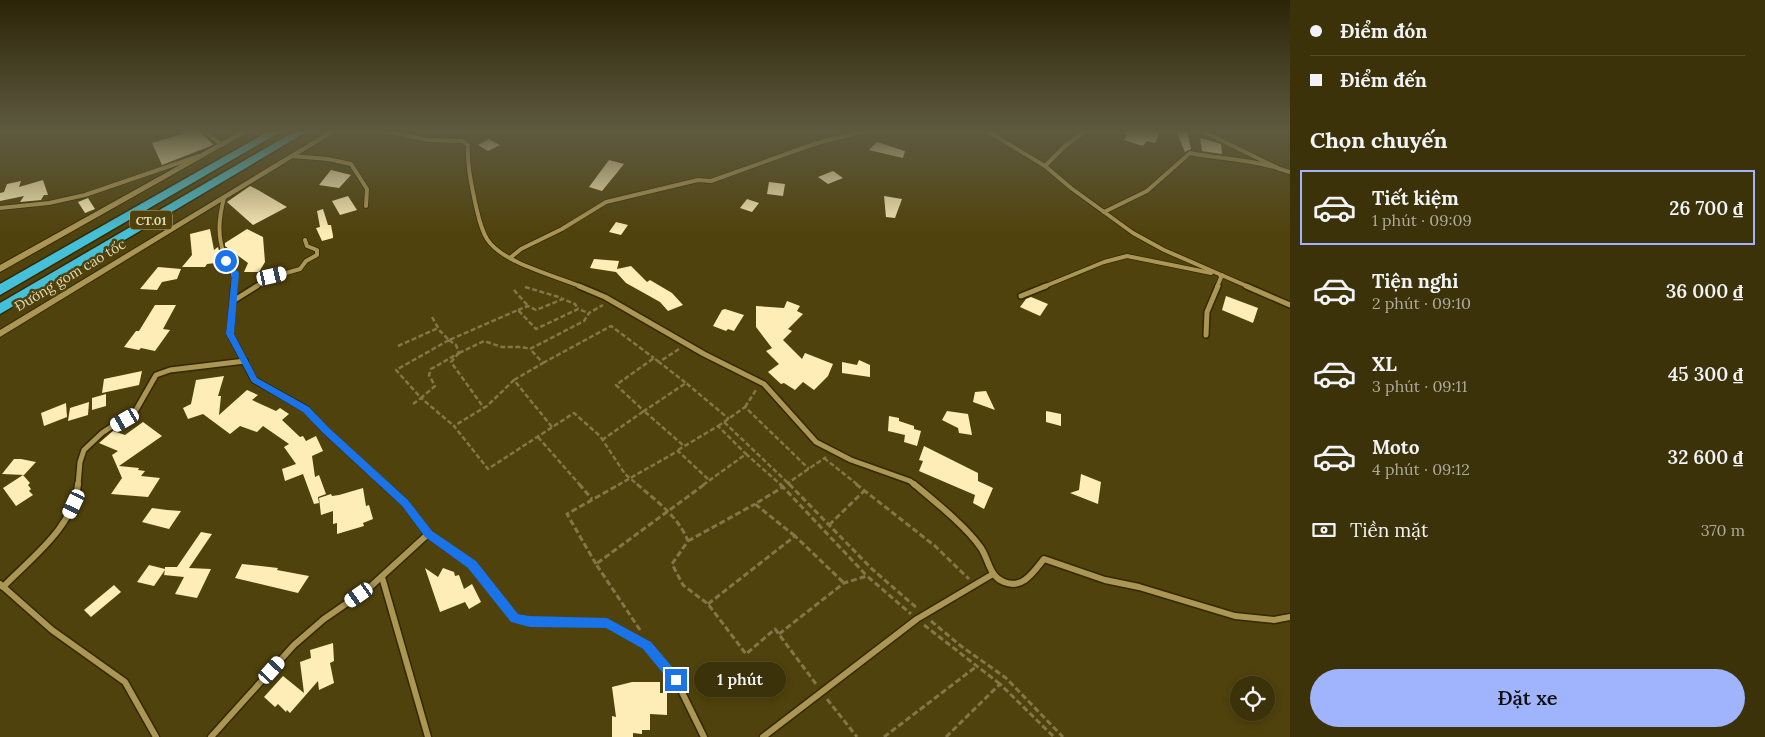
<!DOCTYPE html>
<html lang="vi">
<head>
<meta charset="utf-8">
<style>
	:root { --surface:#3c3209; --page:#473e17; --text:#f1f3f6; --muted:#acaa9c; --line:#554d2a; --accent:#a0b3fd }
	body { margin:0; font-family:Lora,serif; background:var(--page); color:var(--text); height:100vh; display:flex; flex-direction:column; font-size:19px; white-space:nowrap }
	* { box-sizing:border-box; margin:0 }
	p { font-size:16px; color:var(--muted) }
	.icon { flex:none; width:28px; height:28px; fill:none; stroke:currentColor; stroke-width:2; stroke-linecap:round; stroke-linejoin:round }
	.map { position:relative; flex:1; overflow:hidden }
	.panel { display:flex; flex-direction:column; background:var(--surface); width:475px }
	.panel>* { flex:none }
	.top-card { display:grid; align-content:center; height:110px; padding:0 20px; background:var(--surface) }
	.fabs { position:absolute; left:1230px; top:676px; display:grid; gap:10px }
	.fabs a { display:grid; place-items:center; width:45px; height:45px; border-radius:50%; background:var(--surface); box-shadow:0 2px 8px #0003,0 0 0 1px var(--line); font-size:25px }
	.end { position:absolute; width:22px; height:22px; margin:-11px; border:6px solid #1a73e8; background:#fff; box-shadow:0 0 0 2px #fff }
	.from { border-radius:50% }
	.bubble { position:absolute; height:35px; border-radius:18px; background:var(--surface); box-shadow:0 2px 8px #0003,0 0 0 1px var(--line); font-size:16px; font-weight:600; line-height:35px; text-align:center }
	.car { position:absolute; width:15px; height:30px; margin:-15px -8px; border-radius:6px; box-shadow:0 0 4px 1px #0007; background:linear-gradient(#fff 24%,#345 0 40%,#fff 0 76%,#345 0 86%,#fff 0) }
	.top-card b { display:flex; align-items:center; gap:18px; height:48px; font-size:19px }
	.top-card b+b { border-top:1px solid var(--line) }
	.top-card i { width:12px; height:12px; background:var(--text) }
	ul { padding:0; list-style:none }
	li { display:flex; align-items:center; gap:15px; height:75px; margin:0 10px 8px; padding:0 10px; border:2px solid transparent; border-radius:0px }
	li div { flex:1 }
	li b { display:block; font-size:19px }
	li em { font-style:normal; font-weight:600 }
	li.selected { border-color:var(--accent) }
	li>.icon { width:45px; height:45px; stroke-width:1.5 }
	h2 { padding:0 20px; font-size:22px; line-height:60px }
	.pay { display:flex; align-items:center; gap:12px; height:55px; padding:0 20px; font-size:19px }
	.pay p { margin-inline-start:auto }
	.primary-button { display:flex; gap:10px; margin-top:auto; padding:10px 20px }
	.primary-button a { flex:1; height:58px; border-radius:30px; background:var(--accent); color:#111; font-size:20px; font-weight:600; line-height:58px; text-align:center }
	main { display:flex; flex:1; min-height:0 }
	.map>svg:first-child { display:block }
</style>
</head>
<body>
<main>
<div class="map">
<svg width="1290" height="737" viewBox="0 0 1290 737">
	<rect width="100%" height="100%" fill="#50420c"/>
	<g fill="#feedb7">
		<polygon points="180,131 200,131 213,145 162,165 152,143 183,134"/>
		<polygon points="1125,131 1160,131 1155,143 1147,141 1143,146 1124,140 1127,135 1125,134"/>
		<polygon points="1176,131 1187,131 1191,149 1185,152"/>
		<polygon points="1200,138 1221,144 1222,154 1202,151"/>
		<polygon points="489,139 500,145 488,151 478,145"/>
		<polygon points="877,142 905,151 903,158 869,150"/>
		<polygon points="609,160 624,164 602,191 589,187"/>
		<polygon points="331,170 351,175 339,188 319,185"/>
		<polygon points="833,171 843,178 828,184 818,177"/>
		<polygon points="43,180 48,195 44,195 41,200 20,202 24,196 0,201 0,193 4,192 7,184 21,181 19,187"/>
		<polygon points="769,182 785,184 783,196 767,194"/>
		<polygon points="250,186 258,190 287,207 253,225 227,202"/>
		<polygon points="348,196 357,210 340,215 332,201"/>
		<polygon points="884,196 902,199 895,218 886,217"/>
		<polygon points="88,198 95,209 85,213 78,202"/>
		<polygon points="747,199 759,203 752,212 740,208"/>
		<polygon points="323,209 328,225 331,225 333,236 333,238 322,241 316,228 320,227 317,211"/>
		<polygon points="616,222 628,225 621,235 609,232"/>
		<polygon points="210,229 214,250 218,247 220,254 216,263 207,264 205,267 182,267 192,255 190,234"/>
		<polygon points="247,229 263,237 265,262 259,272 244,272 248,263 225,246 225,243"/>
		<polygon points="594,259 619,261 617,269 631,266 647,282 650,280 672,293 683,305 668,311 660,302 626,283 616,272 590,268"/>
		<polygon points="158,267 181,269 177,279 162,282 157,290 140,289"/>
		<polygon points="1226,296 1258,308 1253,323 1222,310"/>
		<polygon points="1031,297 1048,304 1040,316 1020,307 1026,299"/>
		<polygon points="787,301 800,306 797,311 803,314 788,329 792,331 783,340 802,359 805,353 833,364 828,376 814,390 803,382 795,390 784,383 781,384 768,372 779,364 766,351 772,348 756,327 756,306 784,308"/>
		<polygon points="155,305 176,305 163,329 170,330 155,351 141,348 139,350 124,347 136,331 139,331"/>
		<polygon points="725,309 744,315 734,331 728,329 726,331 713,326 722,310"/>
		<polygon points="859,360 870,365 870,377 842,373 842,362 857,365"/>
		<polygon points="142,371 139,385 102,393 104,379"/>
		<polygon points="224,376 218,396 221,396 219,415 247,390 258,395 252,400 276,411 280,408 289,414 282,420 300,437 303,436 306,441 316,436 323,451 312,456 315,477 319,475 326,494 318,497 319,503 314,504 303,474 285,481 282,469 296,464 284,447 289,444 263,426 257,432 240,426 230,434 203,414 188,419 183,408 191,404 196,380"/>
		<polygon points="986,391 995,410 973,402 975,392"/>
		<polygon points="106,394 106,406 92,410 92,398"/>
		<polygon points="89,402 88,415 68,421 70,408"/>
		<polygon points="66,403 67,417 44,426 41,413"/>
		<polygon points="947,411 968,414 972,435 959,433 958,428 942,420"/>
		<polygon points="1046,411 1061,414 1061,426 1046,422"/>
		<polygon points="889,416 899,418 899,421 914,426 914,429 921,431 917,446 904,442 905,435 888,431"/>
		<polygon points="143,422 162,436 119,466 139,468 138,470 145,471 141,476 160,478 148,497 111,494 122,478 112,455 118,451 99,443 113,431 125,435"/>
		<polygon points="924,446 978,473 978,481 993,488 984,509 973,503 975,495 919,471 923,461 919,460"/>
		<polygon points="14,459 21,459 36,462 24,475 2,474"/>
		<polygon points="1081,474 1101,482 1098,504 1070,493 1079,490"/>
		<polygon points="23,475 30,483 28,485 31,489 29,491 33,495 16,506 3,488"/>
		<polygon points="363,488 366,506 369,505 373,519 363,523 364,526 337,534 337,523 333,524 333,511 321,515 319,498 331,494 332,496 339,495"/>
		<polygon points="152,508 167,510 181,511 169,529 142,522"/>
		<polygon points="201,532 212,534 189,568 211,569 197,598 175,594 184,577 164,575 165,570 154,586 137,582 149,565 165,569 165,567 177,567"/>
		<polygon points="242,564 278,568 277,570 309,576 298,593 235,578"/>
		<polygon points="425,568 438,577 443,568 454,572 455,576 459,575 464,589 472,584 481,602 469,609 465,602 440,612"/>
		<polygon points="114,585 121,592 91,617 84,610"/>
		<polygon points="333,643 334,661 330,663 334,683 319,690 318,681 290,713 287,710 286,712 278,704 275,707 264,697 283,676 304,693 300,662 311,658 310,650"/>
		<polygon points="632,682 660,682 660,693 667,693 667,715 650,714 650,730 642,730 642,734 633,733 633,737 612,737 612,716 616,717 612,687"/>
	</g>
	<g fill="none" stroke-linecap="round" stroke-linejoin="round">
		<defs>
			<g id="minor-far2">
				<polyline points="204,131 222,145"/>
				<path d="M385 131 428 140 463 141 468 145C467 165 471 182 475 202 478 214 480 228 487 239 502 263 556 276 582 287"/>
				<polyline points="987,131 1045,166 1071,188 1133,233 1164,250 1249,287"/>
				<polyline points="292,156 328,159 351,164 367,189 366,206"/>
				<polyline points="1045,166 1065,146 1086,131"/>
				<polyline points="1280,169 1290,172"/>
				<path d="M224 198C219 217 217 235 224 254 230 269 235 270 234 287"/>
				<polyline points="0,208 49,203 85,195 199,156"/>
				<path d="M1104 212 1147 191 1190 153C1220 159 1251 159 1280 169L1202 131"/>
				<polyline points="510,258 521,249 562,229 606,202 698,180 711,181 817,143 865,131"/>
				<polyline points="255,287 272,277 300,269 306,261 317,255 317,250 307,246 305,240"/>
				<polyline points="1043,287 1104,262 1127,256 1211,273"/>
				<polyline points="1217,287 1222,275 1220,275"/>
			</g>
			<g id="minor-far1">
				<polyline points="234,286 230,334 254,380 306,409 326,431 385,485"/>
				<polyline points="579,286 605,297 704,354 764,384 816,442 851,460 910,481 915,485"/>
				<polyline points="1246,286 1290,305"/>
				<polyline points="1021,296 1046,286"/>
				<polyline points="233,301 257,286"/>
				<polyline points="1206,335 1207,312 1218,286"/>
				<polyline points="78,485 80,462 84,450 102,433 136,410 156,375 170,370 245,361"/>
			</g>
			<g id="minor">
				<polyline points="384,484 405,503 428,534 472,565 515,618 530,621 607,623 647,646 676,680 704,737"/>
				<path d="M914 484C933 500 967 527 981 548 989 560 989 576 1004 582 1023 590 1034 571 1044 559L1105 580 1139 587 1235 616 1274 620 1290 617"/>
				<polyline points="382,577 428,737"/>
				<polyline points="0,584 52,630 125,682 156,737"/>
				<path d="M3 587C31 558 74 527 78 484"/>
				<polyline points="211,737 294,645 324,619 369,588 428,534"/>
				<polyline points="763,737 917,619 993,574"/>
			</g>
			<g id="secondary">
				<polygon points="241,131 250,131 0,272 0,265"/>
				<polygon points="329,131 337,131 0,337 0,330"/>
			</g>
			<g id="motorway">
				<polygon points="269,131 282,131 0,295 0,284"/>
				<polygon points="295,131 308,131 0,314 0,303"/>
			</g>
		</defs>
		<use href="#minor-far2" stroke="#332804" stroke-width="5.5"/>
		<use href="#minor-far1" stroke="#332804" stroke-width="8"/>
		<use href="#minor" stroke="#332804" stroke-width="9"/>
		<use href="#secondary" stroke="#332804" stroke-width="2"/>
		<use href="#motorway" stroke="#332804" stroke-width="3"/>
		<g stroke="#837648" stroke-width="2.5" stroke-dasharray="5 2.5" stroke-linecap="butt">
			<polyline points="525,287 562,298"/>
			<polyline points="514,290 528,306"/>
			<polyline points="518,310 528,306 536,310 563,299 575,304 578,309"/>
			<polyline points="432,317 440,331 449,340 518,310 536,329 578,309 589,313"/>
			<polygon points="449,340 456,345 459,353 431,369 429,375 435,386 421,398 396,370"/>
			<polyline points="398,346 438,328"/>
			<polyline points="679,349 659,362 686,383"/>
			<polyline points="459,353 451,362 484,408"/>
			<polyline points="459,353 484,341 502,347 522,347 530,349 584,321 589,313 603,305"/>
			<polyline points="659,362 654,358 616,385 644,411 686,383 729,419"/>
			<polyline points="543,363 611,326 654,358"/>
			<polyline points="514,380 543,363 530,349"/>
			<polyline points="413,404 421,398 454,426"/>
			<polyline points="745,407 756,390"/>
			<polyline points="724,422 745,407 809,469"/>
			<polyline points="718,426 724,422 788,483"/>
			<polyline points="552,427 514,380 487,406 454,426 488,469 574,413 600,436 625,474 638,485"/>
			<polyline points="538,437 580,485"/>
			<polyline points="602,440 644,411 684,446"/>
			<polyline points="678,450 718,426 746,454"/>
			<polyline points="824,458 858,485"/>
			<polyline points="618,485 678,451 709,480"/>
			<polyline points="703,485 746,454 781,485"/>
			<polyline points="790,485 788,483 826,457"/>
		</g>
		<g stroke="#837648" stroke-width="3" stroke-dasharray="6 3" stroke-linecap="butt">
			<polyline points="579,484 592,499"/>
			<path d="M637 484C656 501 678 516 688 541L672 564 683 585 708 604 746 654 775 629 816 684"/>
			<polyline points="780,484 783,487"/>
			<polyline points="789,484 872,569 918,609"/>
			<polyline points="856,484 935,546 969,579"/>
			<polyline points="829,525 864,491"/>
			<polyline points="795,536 755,504 783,487 867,576"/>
			<polyline points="688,541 755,504"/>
			<polyline points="596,564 567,514 620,484"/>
			<polyline points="708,604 795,536 844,583"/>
			<polyline points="931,621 961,646 1006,678 1063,737"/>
			<polyline points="924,625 1000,684"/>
			<polyline points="640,630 596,564 705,484"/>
			<polyline points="779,634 844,583 867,576 911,614"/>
			<polyline points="827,699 857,737"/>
			<polyline points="884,737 977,666"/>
			<polyline points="946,737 1000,684 1054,737"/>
		</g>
		<use href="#minor-far2" stroke="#ab9654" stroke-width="4"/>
		<use href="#minor-far1" stroke="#ab9654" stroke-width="5"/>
		<use href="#minor" stroke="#ab9654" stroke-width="6"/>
		<use href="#secondary" fill="#ab9654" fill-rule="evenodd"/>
		<use href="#motorway" fill="#44c1d8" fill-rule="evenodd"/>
	</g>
	<linearGradient id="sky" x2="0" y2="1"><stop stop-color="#2c2407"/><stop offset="0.56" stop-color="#5e5a40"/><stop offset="1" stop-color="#5e5a40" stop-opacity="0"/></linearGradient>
	<rect width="1290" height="234" fill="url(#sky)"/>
	<polygon fill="#1a73e8" points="223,260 228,260 239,273 234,334 257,378 309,407 329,428 408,500 432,531 476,561 518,614 530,616 607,618 651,642 680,676 680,684 672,684 643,649 606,628 530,627 511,622 468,568 425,537 402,506 323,433 303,412 252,382 226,334 232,274"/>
	<g text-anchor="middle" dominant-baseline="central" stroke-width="5" stroke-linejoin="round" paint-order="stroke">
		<rect fill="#50420c" stroke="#b6ab84" stroke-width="1" x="130" y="210.5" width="42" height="19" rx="4"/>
		<g font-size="12" font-weight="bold" fill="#e2d8b7">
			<text x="151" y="220">CT.01</text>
		</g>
		<g font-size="14" fill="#e2d8b7" stroke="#50420c">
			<text transform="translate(70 275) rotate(-31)">Đường gom cao tốc</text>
		</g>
	</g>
</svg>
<div class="fabs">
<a><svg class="icon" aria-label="locate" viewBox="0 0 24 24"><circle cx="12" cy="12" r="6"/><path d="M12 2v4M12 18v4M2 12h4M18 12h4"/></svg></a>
</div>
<i class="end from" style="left:226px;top:261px"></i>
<i class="end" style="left:676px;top:680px"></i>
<div class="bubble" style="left:694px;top:662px;width:92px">1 phút</div>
<i class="car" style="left:272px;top:276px;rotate:77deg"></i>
<i class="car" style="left:125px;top:420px;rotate:240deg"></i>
<i class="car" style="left:74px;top:504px;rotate:205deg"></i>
<i class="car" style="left:359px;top:595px;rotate:235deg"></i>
<i class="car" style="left:272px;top:670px;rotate:42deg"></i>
</div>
<section class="panel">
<div class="top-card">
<b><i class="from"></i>Điểm đón</b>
<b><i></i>Điểm đến</b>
</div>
<h2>Chọn chuyến</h2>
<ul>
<li class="selected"><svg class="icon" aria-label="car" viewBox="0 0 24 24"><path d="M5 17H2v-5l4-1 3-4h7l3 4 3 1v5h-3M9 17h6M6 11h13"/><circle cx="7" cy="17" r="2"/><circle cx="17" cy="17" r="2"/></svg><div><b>Tiết kiệm</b><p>1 phút · 09:09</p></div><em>26 700 ₫</em></li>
<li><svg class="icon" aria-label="car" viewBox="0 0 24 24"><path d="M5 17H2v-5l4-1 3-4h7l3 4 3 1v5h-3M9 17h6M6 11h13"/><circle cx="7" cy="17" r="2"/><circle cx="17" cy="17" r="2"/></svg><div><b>Tiện nghi</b><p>2 phút · 09:10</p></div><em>36 000 ₫</em></li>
<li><svg class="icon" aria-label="car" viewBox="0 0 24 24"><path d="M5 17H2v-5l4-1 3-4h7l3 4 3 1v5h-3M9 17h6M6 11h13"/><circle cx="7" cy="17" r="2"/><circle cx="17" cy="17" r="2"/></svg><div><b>XL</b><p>3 phút · 09:11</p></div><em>45 300 ₫</em></li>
<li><svg class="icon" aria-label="car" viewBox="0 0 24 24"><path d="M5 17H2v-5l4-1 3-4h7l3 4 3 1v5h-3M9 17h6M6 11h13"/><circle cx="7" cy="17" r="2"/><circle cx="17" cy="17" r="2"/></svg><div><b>Moto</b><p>4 phút · 09:12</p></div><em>32 600 ₫</em></li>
</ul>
<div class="pay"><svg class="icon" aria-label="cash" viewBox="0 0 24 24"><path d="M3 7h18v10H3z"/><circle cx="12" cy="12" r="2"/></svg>Tiền mặt<p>370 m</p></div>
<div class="primary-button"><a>Đặt xe</a></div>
</section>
</main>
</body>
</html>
